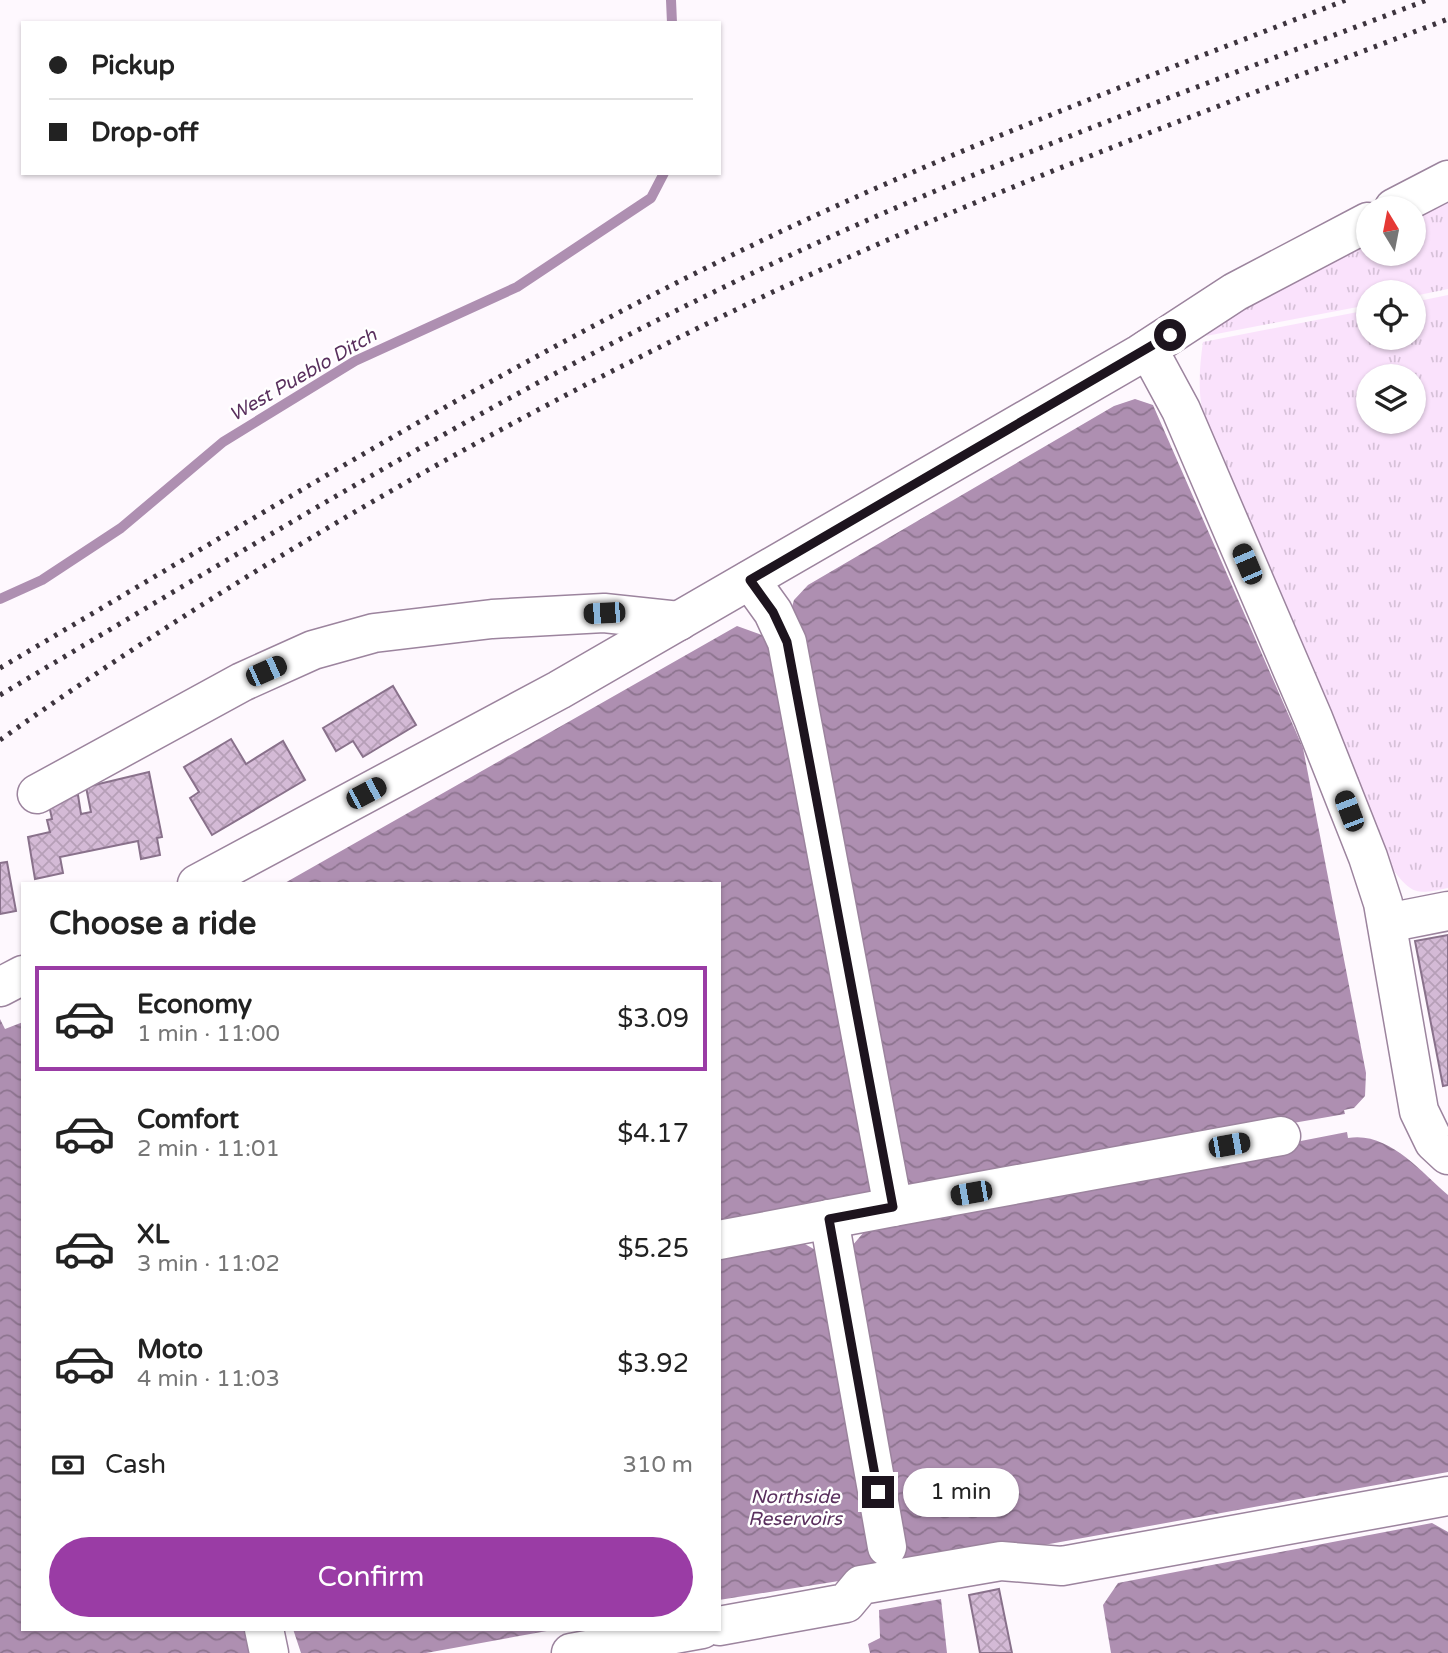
<!DOCTYPE html>
<html lang="en">
<head>
<meta charset="utf-8">
<style>
	:root { --surface:#fff; --page:#f6f6f6; --text:#222; --muted:#767676; --line:#e0e0e0; --accent:#9a3ca5 }
	body { margin:0; font-family:"Varela Round",sans-serif; background:var(--page); color:var(--text); height:100vh; display:flex; flex-direction:column; font-size:26px; white-space:nowrap }
	* { box-sizing:border-box; margin:0 }
	p { font-size:23px; color:var(--muted) }
	.icon { flex:none; width:38px; height:38px; fill:none; stroke:currentColor; stroke-width:2; stroke-linecap:round; stroke-linejoin:round }
	.map { position:relative; flex:1; overflow:hidden }
	.sheet { position:absolute; left:21px; top:882px; width:700px; height:749px; display:flex; flex-direction:column; background:var(--surface); border-radius:0px; box-shadow:0 2px 5px #0004 }
	.sheet>* { flex:none }
	.banner { position:absolute; left:21px; top:21px; width:700px; height:154px; border-radius:0px; box-shadow:0 2px 5px #0004; display:grid; align-content:center; height:154px; padding:0 28px; background:var(--surface) }
	.needle { width:46px; rotate:350deg }
	.tools { position:absolute; left:1356px; top:196px; display:grid; gap:14px }
	.tools a { display:grid; place-items:center; width:70px; height:70px; border-radius:50%; background:var(--surface); box-shadow:0 2px 5px #0004; font-size:35px }
	.end { position:absolute; width:32px; height:32px; margin:-16px; border:9px solid #1d141e; background:#fff; box-shadow:0 0 0 4px #fff }
	.from { border-radius:50% }
	.bubble { position:absolute; height:49px; border-radius:24px; background:var(--surface); box-shadow:0 2px 5px #0004; font-size:23px; font-weight:600; line-height:49px; text-align:center }
	.car { position:absolute; width:21px; height:42px; margin:-21px -10px; border-radius:9px; box-shadow:0 0 5px 2px #0007; background:linear-gradient(#222 24%,#8ab4d8 0 40%,#222 0 76%,#8ab4d8 0 86%,#222 0) }
	.banner b { display:flex; align-items:center; gap:24px; height:66px; font-size:26px }
	.banner b+b { border-top:2px solid var(--line) }
	.banner i { width:18px; height:18px; background:var(--text) }
	ul { padding:0; list-style:none }
	li { display:flex; align-items:center; gap:21px; height:105px; margin:0 14px 10px; padding:0 14px; border:4px solid transparent; border-radius:0px }
	li div { flex:1 }
	li b { display:block; font-size:26px }
	li em { font-style:normal; font-weight:600 }
	li.current { border-color:var(--accent) }
	li>.icon { width:63px; height:63px; stroke-width:1.5 }
	h2 { padding:0 28px; font-size:32px; line-height:84px }
	.pay { display:flex; align-items:center; gap:18px; height:77px; padding:0 28px; font-size:26px }
	.pay p { margin-inline-start:auto }
	.cta { display:flex; gap:14px; margin-top:auto; padding:14px 28px }
	.cta a { flex:1; height:80px; border-radius:42px; background:var(--accent); color:#fff; font-size:28px; font-weight:600; line-height:80px; text-align:center }
	.map>svg:first-child { display:block }
</style>
</head>
<body>
<div class="map">
<svg width="1448" height="1653" viewBox="0 0 1448 1653">
	<defs>
		<pattern id="grass-tufts" width="24" height="20" patternUnits="userSpaceOnUse" patternTransform="scale(1.75)"><rect width="24" height="20" fill="#fae2fc"/><path d="M3 7l-1-3M5 7V3M7 7l1-3M15 17l-1-3M17 17v-4M19 17l1-3" fill="none" stroke="#d6c1d8"/></pattern>
		<pattern id="water-waves" width="16" height="10" patternUnits="userSpaceOnUse" patternTransform="scale(1.75)"><rect width="16" height="10" fill="#ae8fb1"/><path d="M0 5q4-4 8 0t8 0" fill="none" stroke="#8d748f"/></pattern>
		<pattern id="building-cross-hatch" width="8" height="8" patternUnits="userSpaceOnUse" patternTransform="scale(1.75)"><rect width="8" height="8" fill="#d4bad6"/><path d="M0 0l8 8M0 8l8-8" fill="none" stroke="#b69fb7"/></pattern>
	</defs>
	<rect width="100%" height="100%" fill="#fef8fe"/>
	<g fill="url(#grass-tufts)" fill-rule="evenodd">
		<polygon points="1448,196 1448,289 1414,296 1414,292 1368,292 1368,305 1206,336 1228,314 1368,235 1368,254 1414,254 1414,213"/>
		<path d="M1448 295V888C1419 894 1413 896 1394 871L1224 477C1204 421 1194 404 1203 342L1368 310V338H1414V302ZM1368 376H1414V422H1368Z"/>
	</g>
	<g fill="url(#water-waves)">
		<polygon points="1135,399 1153,405 1303,748 1366,1073 1365,1096 1354,1108 1344,1110 1345,1114 917,1188 900,1176 791,610 794,600 808,585 1114,406"/>
		<polygon points="737,626 765,636 782,656 878,1182 863,1200 719,1227 719,884 283,884"/>
		<polygon points="0,1019 5,1029 23,1022 23,1629 249,1629 254,1653 0,1653"/>
		<path d="M1347 1132 1348 1138C1388 1131 1420 1171 1448 1195V1472L895 1572 846 1253 870 1225Z"/>
		<polygon points="796,1239 826,1256 889,1573 719,1600 719,1253"/>
		<polygon points="1432,1523 1448,1532 1448,1653 1111,1653 1103,1605 1118,1583"/>
		<polygon points="941,1599 947,1653 870,1653 868,1644 880,1638 879,1610"/>
		<polygon points="293,1629 558,1629 426,1653 301,1653"/>
	</g>
	<g fill="none" stroke-linecap="round" stroke-linejoin="round">
		<g stroke="#ae8fb1" stroke-width="10">
			<polyline points="671,0 672,23"/>
			<polyline points="0,599 42,580 121,528 223,442 355,361 517,287 651,198 664,173"/>
		</g>
	</g>
	<g fill="url(#building-cross-hatch)" stroke="#89718b" stroke-width="2">
		<polygon points="393,686 416,725 363,757 353,741 336,751 323,728"/>
		<polygon points="231,739 246,764 283,741 305,780 212,835 190,798 199,792 184,767"/>
		<polygon points="149,772 162,837 157,838 160,855 141,859 138,841 60,857 63,873 35,879 28,837 50,832 47,820 52,819 48,800 78,795 81,814 91,812 86,787"/>
		<polygon points="7,862 16,911 0,914 0,863"/>
		<polygon points="1448,935 1448,1085 1443,1086 1415,941"/>
		<polygon points="999,1589 1012,1653 980,1653 969,1595"/>
	</g>
	<g fill="none" stroke-linecap="round" stroke-linejoin="round">
		<defs>
			<g id="minor">
				<polyline points="1394,208 1448,180"/>
				<polyline points="1148,349 1181,410 1313,718 1368,857 1383,903 1419,1111 1434,1142 1448,1155"/>
				<polyline points="750,580 773,612 787,642 893,1207 1281,1136"/>
				<polyline points="37,794 242,682 313,650 374,633 492,619 604,613 679,621"/>
				<polyline points="197,884 559,690 1140,354 1235,292 1368,222"/>
				<polyline points="1387,923 1448,911"/>
				<polyline points="0,987 23,975"/>
				<polyline points="829,1219 887,1547"/>
				<polyline points="719,1240 893,1207"/>
				<polyline points="719,1626 846,1603 861,1585 1001,1561 1062,1566 1448,1496"/>
				<polyline points="264,1629 269,1653"/>
				<polyline points="571,1653 702,1629"/>
			</g>
		</defs>
		<use href="#minor" stroke="#9c849e" stroke-width="41"/>
		<use href="#minor" stroke="#fff" stroke-width="38"/>
		<g stroke="#3d343e" stroke-width="5" stroke-dasharray="3.5 7" stroke-linecap="butt">
			<path d="M0 668C237 529 471 384 718 262 921 161 1134 82 1346 0"/>
			<path d="M0 695C238 554 475 408 724 287 951 175 1191 90 1427 0"/>
			<path d="M0 740C243 568 506 418 775 291 994 188 1222 105 1448 19"/>
		</g>
	</g>
	<g fill="none" stroke-linecap="round" stroke-linejoin="round">
		<polyline stroke="#1d141e" stroke-width="9" points="878,1492 829,1219 893,1207 787,642 773,612 750,580 1170,335"/>
	</g>
	<g text-anchor="middle" dominant-baseline="central" stroke-width="5" stroke-linejoin="round" paint-order="stroke">
		<g font-size="19" font-style="italic" fill="#5a305e" stroke="#fff">
			<text transform="translate(303 375) rotate(-30)">West Pueblo Ditch</text>
			<text x="795" y="1497">Northside<tspan x="795" dy="22">Reservoirs</tspan></text>
		</g>
	</g>
</svg>
<div class="tools">
<a><svg class="needle" viewBox="-14 -14 28 28"><path d="M0-13l5 13h-10z" fill="#e53935"/><path d="M0 13l5-13h-10z" fill="#767676"/></svg></a>
<a><svg class="icon" aria-label="locate" viewBox="0 0 24 24"><circle cx="12" cy="12" r="6"/><path d="M12 2v4M12 18v4M2 12h4M18 12h4"/></svg></a>
<a><svg class="icon" aria-label="layers" viewBox="0 0 24 24"><path d="M12 4l9 5-9 5-9-5zM3 14l9 5 9-5"/></svg></a>
</div>
<i class="end from" style="left:1170px;top:335px"></i>
<i class="end" style="left:878px;top:1492px"></i>
<div class="bubble" style="left:903px;top:1468px;width:116px">1 min</div>
<i class="car" style="left:1247px;top:564px;rotate:337deg"></i>
<i class="car" style="left:604px;top:613px;rotate:267deg"></i>
<i class="car" style="left:266px;top:671px;rotate:66deg"></i>
<i class="car" style="left:366px;top:793px;rotate:62deg"></i>
<i class="car" style="left:1349px;top:811px;rotate:339deg"></i>
<i class="car" style="left:1229px;top:1145px;rotate:80deg"></i>
<i class="car" style="left:971px;top:1193px;rotate:260deg"></i>
<div class="banner">
<b><i class="from"></i>Pickup</b>
<b><i></i>Drop-off</b>
</div>
<section class="sheet">
<h2>Choose a ride</h2>
<ul>
<li class="current"><svg class="icon" aria-label="car" viewBox="0 0 24 24"><path d="M5 17H2v-5l4-1 3-4h7l3 4 3 1v5h-3M9 17h6M6 11h13"/><circle cx="7" cy="17" r="2"/><circle cx="17" cy="17" r="2"/></svg><div><b>Economy</b><p>1 min · 11:00</p></div><em>$3.09</em></li>
<li><svg class="icon" aria-label="car" viewBox="0 0 24 24"><path d="M5 17H2v-5l4-1 3-4h7l3 4 3 1v5h-3M9 17h6M6 11h13"/><circle cx="7" cy="17" r="2"/><circle cx="17" cy="17" r="2"/></svg><div><b>Comfort</b><p>2 min · 11:01</p></div><em>$4.17</em></li>
<li><svg class="icon" aria-label="car" viewBox="0 0 24 24"><path d="M5 17H2v-5l4-1 3-4h7l3 4 3 1v5h-3M9 17h6M6 11h13"/><circle cx="7" cy="17" r="2"/><circle cx="17" cy="17" r="2"/></svg><div><b>XL</b><p>3 min · 11:02</p></div><em>$5.25</em></li>
<li><svg class="icon" aria-label="car" viewBox="0 0 24 24"><path d="M5 17H2v-5l4-1 3-4h7l3 4 3 1v5h-3M9 17h6M6 11h13"/><circle cx="7" cy="17" r="2"/><circle cx="17" cy="17" r="2"/></svg><div><b>Moto</b><p>4 min · 11:03</p></div><em>$3.92</em></li>
</ul>
<div class="pay"><svg class="icon" aria-label="cash" viewBox="0 0 24 24"><path d="M3 7h18v10H3z"/><circle cx="12" cy="12" r="2"/></svg>Cash<p>310 m</p></div>
<div class="cta"><a>Confirm</a></div>
</section>
</div>
</body>
</html>
